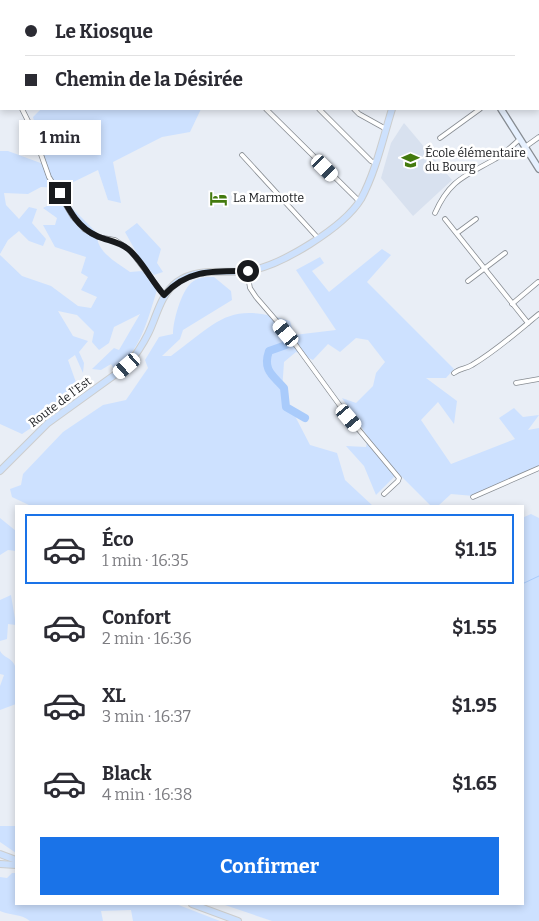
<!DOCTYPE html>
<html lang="fr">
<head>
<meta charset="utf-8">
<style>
	:root { --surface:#fff; --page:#f2f2f3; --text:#2b2b33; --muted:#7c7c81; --line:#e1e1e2; --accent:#1a73e8 }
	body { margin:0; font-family:Bitter,serif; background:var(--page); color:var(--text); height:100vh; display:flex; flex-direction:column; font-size:19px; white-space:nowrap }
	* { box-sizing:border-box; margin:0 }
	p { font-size:16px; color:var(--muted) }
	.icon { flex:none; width:28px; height:28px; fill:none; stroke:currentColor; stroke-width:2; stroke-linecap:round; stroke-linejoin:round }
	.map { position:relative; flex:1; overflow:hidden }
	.sheet { position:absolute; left:15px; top:505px; width:509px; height:400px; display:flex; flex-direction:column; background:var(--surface); border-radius:0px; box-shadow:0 2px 8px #0003 }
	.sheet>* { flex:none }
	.banner { position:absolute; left:0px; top:0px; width:540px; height:110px; box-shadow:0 2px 8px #0003; display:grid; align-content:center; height:110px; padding:0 25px; background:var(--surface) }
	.end { position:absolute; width:22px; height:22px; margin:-11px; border:6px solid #181a1d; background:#fff; box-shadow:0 0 0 2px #fff }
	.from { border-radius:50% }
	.bubble { position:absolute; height:35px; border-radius:0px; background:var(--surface); box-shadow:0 2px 8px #0003; font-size:16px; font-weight:700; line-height:35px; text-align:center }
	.car { position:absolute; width:15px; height:30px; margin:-15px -8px; border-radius:6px; box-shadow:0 0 4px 1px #0007; background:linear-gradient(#fff 24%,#345 0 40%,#fff 0 76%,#345 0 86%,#fff 0) }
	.banner b { display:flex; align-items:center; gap:18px; height:48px; font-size:19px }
	.banner b+b { border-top:1px solid var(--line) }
	.banner i { width:12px; height:12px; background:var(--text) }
	ul { padding:9px 0 0; list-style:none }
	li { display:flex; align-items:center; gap:15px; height:70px; margin:0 10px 8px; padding:0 15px; border:2px solid transparent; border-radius:0px }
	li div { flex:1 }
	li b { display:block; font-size:19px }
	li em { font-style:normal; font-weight:700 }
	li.active { border-color:var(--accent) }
	li>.icon { width:45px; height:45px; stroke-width:1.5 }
	.cta { display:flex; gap:10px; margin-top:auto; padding:10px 25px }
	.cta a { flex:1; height:58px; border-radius:0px; background:var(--accent); color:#fff; font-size:20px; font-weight:700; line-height:58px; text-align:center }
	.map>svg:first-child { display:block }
</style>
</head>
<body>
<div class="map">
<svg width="539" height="921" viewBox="0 0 539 921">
	<rect width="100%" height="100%" fill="#e9eef6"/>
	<polygon fill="#d8e1ef" points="404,123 452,180 413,216 381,178 391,143"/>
	<g fill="#cde1ff">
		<polygon points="41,109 201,109 190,132 162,137 113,162 121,203 108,200 98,170 61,188 41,187 28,194 4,193 6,205 19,219 29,207 37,209 32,223 46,239 43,246 29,241 19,231 8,240 0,254 0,151 8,151 46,165 33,117"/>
		<path d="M62 198 97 233C95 251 117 263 130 272L142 271 157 290C148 319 140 352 115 370L111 364 101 370 92 369 114 348 119 350 140 314 114 327 109 343 99 350 92 342 94 332 77 315 58 311 73 336 88 341 79 352 84 363 83 373 75 355 68 360 78 388 56 411 22 434 0 424V255L22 276 51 286 78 306 91 308 97 297 81 290 88 277 81 273 86 257 55 247 43 225H55L57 218 43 208Z"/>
		<polygon points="137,223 161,249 157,263 163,272 154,275 140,259 125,232"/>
		<path d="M382 249 391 255 367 282 454 369 446 378H426L457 401 454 424 438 402 421 420 451 464 515 439 499 418 514 408 523 417 539 415 528 430 539 428V465L474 496 451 494 438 506H431L398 473 376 495 364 466 346 446 366 447 368 437 342 398 356 403 373 386 376 373 385 362 368 340 356 338 340 352 328 344 313 360 296 352 284 362 282 391 310 445 337 453 345 480 373 506H31L12 497 10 489 21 485 23 474 63 432 103 405 126 400 148 368 145 360 159 337 173 334C173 321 181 292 191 283 198 277 205 277 214 277L231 291 232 300 183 330 180 339 162 356H171C219 321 228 301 290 321L294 335 336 330 296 270 320 257 324 263 312 271 329 292Z"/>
		<polygon points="531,514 539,518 539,921 272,921 222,904 522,904 522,518"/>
		<polygon points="0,518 16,531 16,551 8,550 0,555"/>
		<polygon points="11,595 16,625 8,624 7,639 0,641 0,600"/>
		<path d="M0 651C3 657 11 658 14 664 20 674 16 693 16 704L0 710V686L4 675 0 674Z"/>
		<polygon points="0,826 16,826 16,853 0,842"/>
		<path d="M12 873H16V904H176L220 921H133L131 910 101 911 103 921H30C20 913 11 916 0 911V877L7 878Z"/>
	</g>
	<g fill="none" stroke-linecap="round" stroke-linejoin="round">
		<polyline stroke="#a9cbfb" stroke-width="1" points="522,584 539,576"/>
		<path stroke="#a9cbfb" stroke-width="8" d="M286 342V345L269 351C262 371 274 376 284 388L286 407 305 418"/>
		<defs>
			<g id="street">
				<polyline points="159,0 160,1"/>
				<polyline points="207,0 209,1"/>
				<polyline points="319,0 320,1"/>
				<polyline points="379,0 381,1"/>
				<polyline points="128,1 129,0"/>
				<polyline points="177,1 178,0"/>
				<polyline points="238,1 239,0"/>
				<polyline points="290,1 291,0"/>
				<polyline points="479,1 480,0"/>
				<polyline points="508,1 508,0"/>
				<polyline points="0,80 1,82"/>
				<polyline points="22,109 32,129 49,177 73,217 84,229 98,237 115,240 130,250 164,295"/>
				<polyline points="266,109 359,201"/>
				<polyline points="319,109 371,161 375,163"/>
				<polyline points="354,109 359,114 386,129"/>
				<polyline points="440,138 480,109"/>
				<polyline points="525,147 539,137"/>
				<polyline points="242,155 318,238"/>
				<path d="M435 213C450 179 466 176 495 159 504 154 512 146 520 139"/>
				<polyline points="445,219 528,323"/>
				<polyline points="457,233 476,219"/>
				<polyline points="247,271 250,288 256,297 287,333 349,418 399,478 398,481 384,494"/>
				<polyline points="468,281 505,253"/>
				<polyline points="512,304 538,282"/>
				<path d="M454 373C460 368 466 369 472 365 496 351 517 332 539 314"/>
				<polyline points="516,383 539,379"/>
				<polyline points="473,497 539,468"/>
			</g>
			<polyline id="secondary" points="501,109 539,169"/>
			<g id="primary">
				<polyline points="453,1 454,0"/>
				<path d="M0 471 48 423 127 366C135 356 142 346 148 334 157 316 160 295 177 282 198 267 223 274 247 271 280 267 344 227 361 199 376 171 383 138 392 109"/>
				<polyline points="0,854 16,860"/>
				<polyline points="0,864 16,865"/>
				<polyline points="192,904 238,921"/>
			</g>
		</defs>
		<use href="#street" stroke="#878c92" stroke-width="5.5"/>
		<use href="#secondary" stroke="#878c92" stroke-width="8"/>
		<use href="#primary" stroke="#cccdcd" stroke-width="8"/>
		<use href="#street" stroke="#fff" stroke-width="4"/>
		<use href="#secondary" stroke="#e6f0fe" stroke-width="5.5"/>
		<use href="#primary" stroke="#cde1fd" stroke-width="6"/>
	</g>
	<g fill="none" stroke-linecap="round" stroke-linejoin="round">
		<path stroke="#181a1d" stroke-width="6" d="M60 193C69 210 78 228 97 236 108 241 118 241 128 249 143 261 151 281 164 295 187 269 215 271 248 271"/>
	</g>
	<defs>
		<symbol id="school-bare" viewBox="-9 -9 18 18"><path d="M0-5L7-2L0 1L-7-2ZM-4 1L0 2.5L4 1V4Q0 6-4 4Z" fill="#437a0e" stroke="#fff" stroke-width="2.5" paint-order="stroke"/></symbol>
		<symbol id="hotel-bare" viewBox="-9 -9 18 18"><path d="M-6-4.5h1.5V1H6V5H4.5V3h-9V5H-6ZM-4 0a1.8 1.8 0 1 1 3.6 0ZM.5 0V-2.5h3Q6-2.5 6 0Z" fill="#437a0e" stroke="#fff" stroke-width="2.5" paint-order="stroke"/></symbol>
	</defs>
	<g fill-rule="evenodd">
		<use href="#school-bare" x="398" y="148" width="25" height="25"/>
		<use href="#hotel-bare" x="206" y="186" width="25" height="25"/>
	</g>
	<g text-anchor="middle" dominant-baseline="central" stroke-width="5" stroke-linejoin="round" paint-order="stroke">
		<g font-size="12" fill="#181a1d" stroke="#fff" text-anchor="start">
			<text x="425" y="153">École élémentaire<tspan x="425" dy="14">du Bourg</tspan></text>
			<text x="233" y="198">La Marmotte</text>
		</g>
		<g font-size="12" fill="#181a1d" stroke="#fff">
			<text transform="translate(60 402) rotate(-37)">Route de l'Est</text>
		</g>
	</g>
</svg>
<i class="end from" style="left:248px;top:271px"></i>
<i class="end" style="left:60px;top:193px"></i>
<div class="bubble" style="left:19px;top:120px;width:82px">1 min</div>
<i class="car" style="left:325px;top:168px;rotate:135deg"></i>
<i class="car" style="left:286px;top:333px;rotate:320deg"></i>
<i class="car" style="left:127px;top:366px;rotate:229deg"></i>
<i class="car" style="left:349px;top:418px;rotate:140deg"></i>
<div class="banner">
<b><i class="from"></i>Le Kiosque</b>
<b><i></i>Chemin de la Désirée</b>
</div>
<section class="sheet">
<ul>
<li class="active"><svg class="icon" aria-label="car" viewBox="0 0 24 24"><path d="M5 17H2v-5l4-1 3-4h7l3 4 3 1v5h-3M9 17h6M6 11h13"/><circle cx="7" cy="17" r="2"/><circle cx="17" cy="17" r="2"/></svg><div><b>Éco</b><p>1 min · 16:35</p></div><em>$1.15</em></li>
<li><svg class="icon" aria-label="car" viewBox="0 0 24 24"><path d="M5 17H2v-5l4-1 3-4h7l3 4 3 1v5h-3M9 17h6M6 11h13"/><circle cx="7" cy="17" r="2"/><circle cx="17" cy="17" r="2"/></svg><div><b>Confort</b><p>2 min · 16:36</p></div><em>$1.55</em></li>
<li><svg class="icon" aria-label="car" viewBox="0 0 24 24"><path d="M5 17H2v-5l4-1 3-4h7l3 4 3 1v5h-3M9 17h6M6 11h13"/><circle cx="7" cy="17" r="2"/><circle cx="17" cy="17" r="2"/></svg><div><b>XL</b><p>3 min · 16:37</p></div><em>$1.95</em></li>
<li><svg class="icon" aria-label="car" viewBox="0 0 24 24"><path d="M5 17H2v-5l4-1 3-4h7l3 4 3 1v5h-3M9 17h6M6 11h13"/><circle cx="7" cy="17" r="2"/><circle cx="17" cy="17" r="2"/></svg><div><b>Black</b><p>4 min · 16:38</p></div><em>$1.65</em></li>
</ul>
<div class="cta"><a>Confirmer</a></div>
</section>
</div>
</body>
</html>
